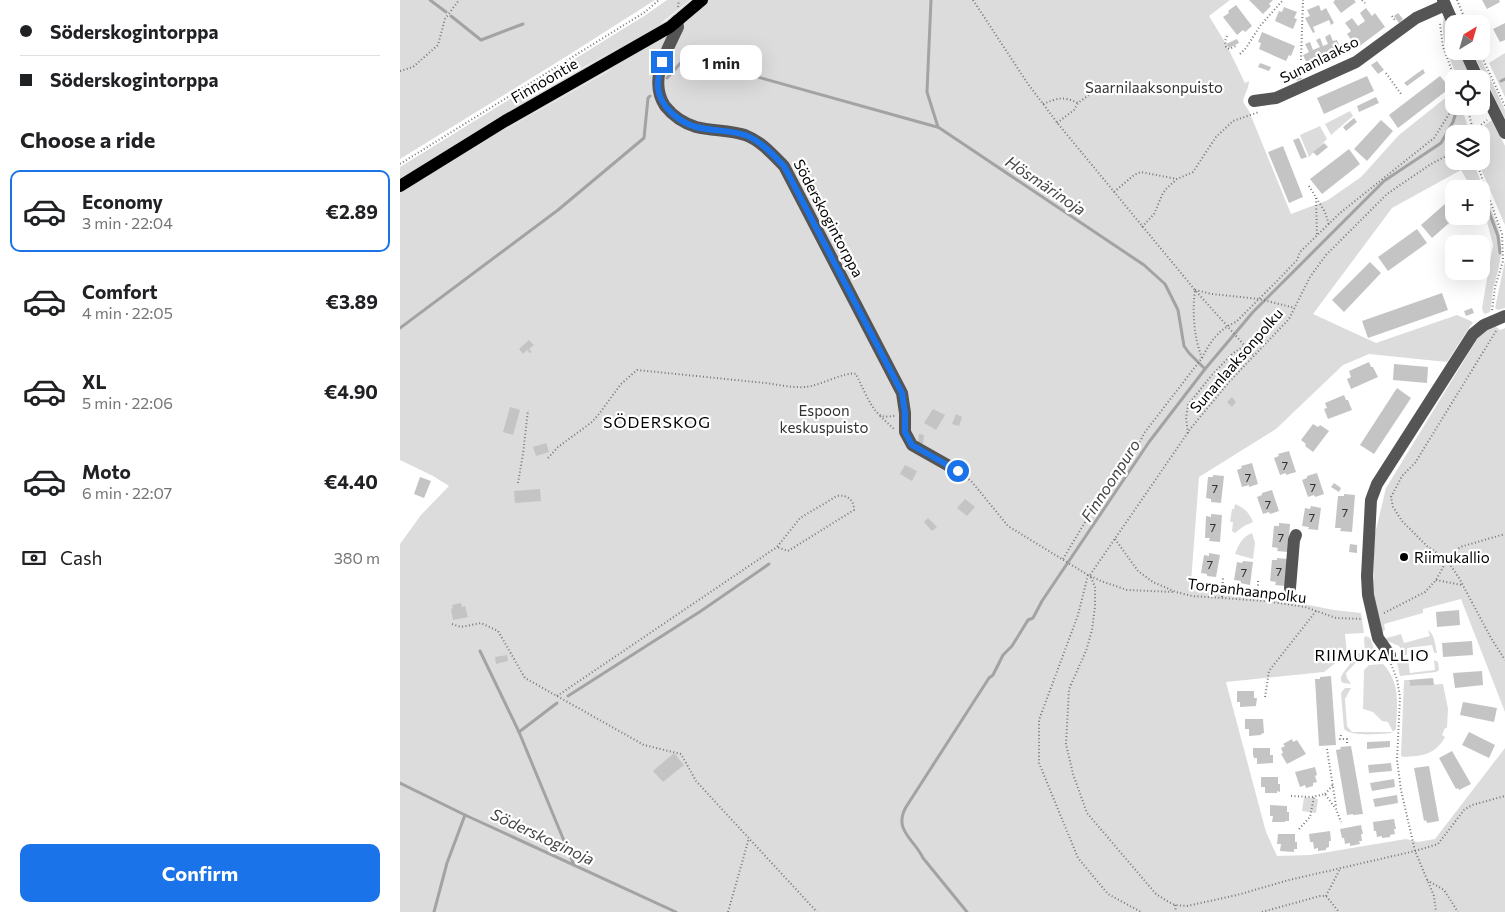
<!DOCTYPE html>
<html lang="en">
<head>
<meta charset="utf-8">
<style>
	:root { --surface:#fff; --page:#f2f2f2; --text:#202124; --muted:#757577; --line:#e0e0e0; --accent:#1a73e8 }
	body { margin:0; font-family:Commissioner,sans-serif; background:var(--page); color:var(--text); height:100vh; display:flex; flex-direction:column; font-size:19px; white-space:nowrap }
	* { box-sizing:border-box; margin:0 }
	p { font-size:16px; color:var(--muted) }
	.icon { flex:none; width:28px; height:28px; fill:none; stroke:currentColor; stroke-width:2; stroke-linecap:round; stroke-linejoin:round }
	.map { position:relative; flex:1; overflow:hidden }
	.panel { display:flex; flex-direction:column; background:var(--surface); width:400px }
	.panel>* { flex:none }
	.hud { display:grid; align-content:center; height:110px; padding:0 20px; background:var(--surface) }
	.needle { width:32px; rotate:37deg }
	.buttons { position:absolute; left:1045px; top:15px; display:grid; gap:10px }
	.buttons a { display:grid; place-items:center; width:45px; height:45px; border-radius:10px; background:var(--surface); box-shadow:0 5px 20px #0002; font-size:25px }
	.end { position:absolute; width:22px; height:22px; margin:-11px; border:6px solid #1a73e8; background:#fff; box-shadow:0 0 0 2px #fff }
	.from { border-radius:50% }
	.bubble { position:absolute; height:35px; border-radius:10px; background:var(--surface); box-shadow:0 5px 20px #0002; font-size:16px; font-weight:700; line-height:35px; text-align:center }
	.hud b { display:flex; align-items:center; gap:18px; height:48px; font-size:19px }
	.hud b+b { border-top:1px solid var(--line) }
	.hud i { width:12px; height:12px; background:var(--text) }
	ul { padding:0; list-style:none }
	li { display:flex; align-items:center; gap:15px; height:82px; margin:0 10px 8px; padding:0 10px; border:2px solid transparent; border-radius:10px }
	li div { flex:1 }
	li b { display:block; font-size:19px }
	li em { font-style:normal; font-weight:700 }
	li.current { border-color:var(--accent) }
	li>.icon { width:45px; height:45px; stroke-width:1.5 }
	h2 { padding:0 20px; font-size:22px; line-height:60px }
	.pay { display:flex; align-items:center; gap:12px; height:55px; padding:0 20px; font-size:19px }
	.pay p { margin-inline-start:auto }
	.button { display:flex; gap:10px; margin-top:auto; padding:10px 20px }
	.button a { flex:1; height:58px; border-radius:10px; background:var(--accent); color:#fff; font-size:20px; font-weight:700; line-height:58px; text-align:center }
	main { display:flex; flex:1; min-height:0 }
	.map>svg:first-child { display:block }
</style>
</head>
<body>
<main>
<section class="panel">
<div class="hud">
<b><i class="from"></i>Söderskogintorppa</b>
<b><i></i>Söderskogintorppa</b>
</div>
<h2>Choose a ride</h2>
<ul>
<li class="current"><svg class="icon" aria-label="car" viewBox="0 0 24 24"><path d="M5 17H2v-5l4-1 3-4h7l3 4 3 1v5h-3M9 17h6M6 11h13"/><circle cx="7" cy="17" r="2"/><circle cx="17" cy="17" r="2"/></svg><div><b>Economy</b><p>3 min · 22:04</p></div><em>€2.89</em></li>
<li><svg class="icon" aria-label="car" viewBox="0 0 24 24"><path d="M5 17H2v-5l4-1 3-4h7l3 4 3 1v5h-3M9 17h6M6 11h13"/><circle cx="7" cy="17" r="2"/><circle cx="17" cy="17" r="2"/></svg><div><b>Comfort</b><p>4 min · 22:05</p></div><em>€3.89</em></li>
<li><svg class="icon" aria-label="car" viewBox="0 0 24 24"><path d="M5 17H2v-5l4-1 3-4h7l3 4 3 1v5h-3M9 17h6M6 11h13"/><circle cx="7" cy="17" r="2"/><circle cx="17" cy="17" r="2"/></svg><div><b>XL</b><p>5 min · 22:06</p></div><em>€4.90</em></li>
<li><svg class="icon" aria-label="car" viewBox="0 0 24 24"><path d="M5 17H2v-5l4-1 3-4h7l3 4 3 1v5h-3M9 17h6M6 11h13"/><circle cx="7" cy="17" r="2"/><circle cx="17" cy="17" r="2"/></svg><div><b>Moto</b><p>6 min · 22:07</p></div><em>€4.40</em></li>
</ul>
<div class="pay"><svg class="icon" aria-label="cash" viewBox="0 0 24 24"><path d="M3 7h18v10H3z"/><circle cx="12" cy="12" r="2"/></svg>Cash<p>380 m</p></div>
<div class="button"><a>Confirm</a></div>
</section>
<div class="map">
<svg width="1105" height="912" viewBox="0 0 1105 912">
	<rect width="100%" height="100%" fill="#fff"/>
	<g fill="#dcdcdc">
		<polygon points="0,0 255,0 167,56 0,159"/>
		<polygon points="267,0 290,0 255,28 145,88 0,182 0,167 244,16"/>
		<path d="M308 0H830L809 16 826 44 845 83 849 81C849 89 844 94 843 102L849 111 891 214 928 200 961 177 999 135 1054 91V106H1061L1068 127 1069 134H1054V161H1073L1099 230C1104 254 1099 266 1093 289 1092 296 1092 305 1090 312L1085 314 1083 312 1082 308 1093 245 1084 210 1081 205V189H1072L1061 170 992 208 913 314 976 343 1057 315 1073 322 1047 362 969 354 943 365 876 429 799 477 791 582 934 610 961 613 964 633 945 634 947 654 924 672 826 682 866 832 877 856 910 855 1006 839 1018 842 1035 839 1105 748V912H0V544L21 515 49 486 33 476 0 460V194L99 133 207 72 286 18Z"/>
		<path d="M1044 16 1054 36V51H1061L1073 79H1058C1050 59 1039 37 1044 16Z"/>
		<polygon points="1072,51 1077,51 1105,110 1105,119"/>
		<polygon points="1105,53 1105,97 1089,63"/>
		<polygon points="950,111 953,116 931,135 925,124"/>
		<polygon points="1092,120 1105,146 1105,225 1081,169 1079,161 1081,161 1081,134 1079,134 1082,127"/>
		<polygon points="920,126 927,139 909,157 900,135"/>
		<polygon points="1105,261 1105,308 1098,310 1095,308"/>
		<polygon points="1093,324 1100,330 1105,328 1105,712 1061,599 1023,609 1023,613 984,624 985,630 982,632 973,597 974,538 986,488 1082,331"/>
		<path d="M835 504C844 508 849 512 853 522L844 526 835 533 832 531 833 522H830L832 509H834Z"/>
		<path d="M852 533 855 543 853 559 835 554C838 545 843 536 852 533Z"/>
		<path d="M1028 630C1035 635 1035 645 1037 653H1034L1032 645 1007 648V655H1004L999 646 985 640 987 638 1001 634 1004 643 1030 636Z"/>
		<polygon points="966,636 970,638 974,649 961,657 946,673 947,678 951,684 943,683 941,681 941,677 943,673 959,653 965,653 964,638"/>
		<polygon points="1005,659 1008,660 1010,673 1035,670 1034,660 1038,662 1039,670 1036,672 1000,676 997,663 998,661"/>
		<path d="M983 664C1001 683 997 705 996 729L991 733C980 734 952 737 944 729L941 693 945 688H951L945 699 947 726 952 732H993L988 722 982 721 973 712 963 709 964 670 969 665Z"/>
		<path d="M1004 680H1009L1010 686 1043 684 1048 709 1047 728H1045L1042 735 1045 737C1035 755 1022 756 1004 757L1001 756Z"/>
		<polygon points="904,797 918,799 916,813 902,811"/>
	</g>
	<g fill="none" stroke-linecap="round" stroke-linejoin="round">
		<g stroke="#a3a3a3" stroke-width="3">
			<polyline points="30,0 46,12"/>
			<polyline points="531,0 527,92 538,127 744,265 765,284 778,310 784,346 789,353 805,369"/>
			<polyline points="51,16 81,40 123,24"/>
			<polyline points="267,78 286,57 537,127"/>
			<polyline points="1101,81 1105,79"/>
			<polyline points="1086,204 1098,236 1100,253"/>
			<polyline points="0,328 158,210 244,138 248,98 250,96"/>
			<polyline points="80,651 119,732"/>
			<polyline points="168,696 301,611 369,564"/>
			<polyline points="157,703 119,732 174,865"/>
			<polyline points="0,783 65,815 276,912"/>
			<polyline points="34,912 47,863 65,815"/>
			<path d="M567 912 523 858C514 839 493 830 506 807L589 678 593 675 603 655 612 646 628 620 633 618 642 601 749 442 805 369 853 312 984 181 1041 143 1053 122 1058 106"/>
		</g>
	</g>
	<g fill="#c4c4c4">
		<polygon points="849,0 873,0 869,4 871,6 863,14"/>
		<polygon points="934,0 954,0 956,2 941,13 933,2 935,1"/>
		<polygon points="1082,0 1099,0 1100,2 1087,9"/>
		<polygon points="836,5 852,26 845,32 843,30 837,35 823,17 829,13 828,11"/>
		<polygon points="919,5 921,11 926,8 934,23 931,25 929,20 913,27 915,32 913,33 905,18 910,16 907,10"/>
		<polygon points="884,7 897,12 894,18 897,19 893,29 875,21 879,11 882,12"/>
		<polygon points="966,8 972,16 975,13 985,27 957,48 947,34 951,31 945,23 952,18 958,26 965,21 960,13"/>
		<polygon points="998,13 1003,19 999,23 994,16"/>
		<polygon points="1105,23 1105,40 1100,42 1093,29"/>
		<polygon points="862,32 895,46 891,56 889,55 886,61 859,49 861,43 858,42"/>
		<polygon points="930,34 933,41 937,40 944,55 910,70 903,55 909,52 905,44 910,42 913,50 920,47 916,40 920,38 923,46 928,44 925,37"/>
		<polygon points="837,39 839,43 829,48 826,44"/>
		<polygon points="977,61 984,70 978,74 971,65"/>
		<polygon points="860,63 871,67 869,71 858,67"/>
		<polygon points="1023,69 1025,73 1007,86 1004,83"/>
		<polygon points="898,71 902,79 897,81 893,73"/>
		<polygon points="967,76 974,91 924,114 917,98"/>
		<polygon points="1040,76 1050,88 998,128 989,115"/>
		<polygon points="976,97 979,103 959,112 957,106"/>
		<polygon points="954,118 957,122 946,131 943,127"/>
		<polygon points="981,120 993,131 967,161 954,149"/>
		<polygon points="899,138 907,157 901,159 893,140"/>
		<polygon points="924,143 928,147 917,156 913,152"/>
		<polygon points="883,146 903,197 889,203 868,152"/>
		<polygon points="949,149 960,164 922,194 910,179"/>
		<polygon points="1054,196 1054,216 1057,216 1032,238 1021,225"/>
		<polygon points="1017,229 1027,243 988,271 978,257"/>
		<polygon points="970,262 981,273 944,312 932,300"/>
		<polygon points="1042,293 1048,310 968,338 962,321"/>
		<polygon points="1072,308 1074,313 1066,316 1064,311"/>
		<polygon points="129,340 134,345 129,349 132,352 130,353 127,350 123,354 119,349"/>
		<polygon points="969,362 971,367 973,367 978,377 951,389 947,379 951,377 949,371"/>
		<polygon points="994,364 1028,367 1027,383 993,380"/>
		<polygon points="997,388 1011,398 974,454 960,445"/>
		<polygon points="944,395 946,400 948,400 952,410 928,419 924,409 927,408 925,403"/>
		<polygon points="832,397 836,402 832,407 827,402"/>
		<polygon points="110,407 120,410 113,435 103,432"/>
		<polygon points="533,409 545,415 536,430 524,423"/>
		<polygon points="556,414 562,417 559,426 552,424"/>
		<polygon points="913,424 918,427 920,425 929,431 913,452 905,446 906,444 901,440"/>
		<polygon points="519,434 524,435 523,444 518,443"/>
		<polygon points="146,443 149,452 136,456 133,447"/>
		<polygon points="889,451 896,472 886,475 886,473 880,475 874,458 879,456 878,454"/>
		<polygon points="852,463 858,484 849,487 849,485 842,487 837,470 842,468 841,466"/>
		<polygon points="505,465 517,471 512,481 500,474"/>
		<polygon points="917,473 924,494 915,497 914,495 908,497 902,480 907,478 907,476"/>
		<polygon points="813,475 824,476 821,503 811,502 811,499 806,498 808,477 813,477"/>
		<polygon points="20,477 31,481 24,498 14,494"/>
		<polygon points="934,483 941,488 939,492 931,487"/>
		<polygon points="140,489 141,501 115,503 114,491"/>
		<polygon points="872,490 879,511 870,514 869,512 863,514 857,497 862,495 862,493"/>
		<polygon points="944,494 955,495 952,532 940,531 941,528 935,528 938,496 944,496"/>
		<polygon points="565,499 575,507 567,516 557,508"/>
		<polygon points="911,506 921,508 918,530 908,529 909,527 902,526 905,508 910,509"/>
		<polygon points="811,514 822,515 820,542 809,541 810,538 805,538 806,516 811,517"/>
		<polygon points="528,518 537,527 532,531 524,522"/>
		<polygon points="879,523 890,524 888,552 877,551 878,548 872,547 874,526 879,526"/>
		<polygon points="950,544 957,545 957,553 949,552"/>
		<polygon points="809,553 820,555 816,577 807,576 807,574 801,573 804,555 809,556"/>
		<polygon points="877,558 888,559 886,586 875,585 876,582 870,581 872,560 877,560"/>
		<polygon points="843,561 853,562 850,585 840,583 841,581 834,580 837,562 842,563"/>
		<polygon points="61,603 62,607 65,606 68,617 53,620 51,609 53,608 52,605"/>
		<polygon points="1059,610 1060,625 1037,627 1036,612"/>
		<polygon points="1072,641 1073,655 1043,657 1042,643"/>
		<polygon points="107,655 108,661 96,664 95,657"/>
		<polygon points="1082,671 1083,685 1055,688 1053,673"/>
		<polygon points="931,676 936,745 919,746 915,679 920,679 920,677"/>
		<polygon points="1033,678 1034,685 1010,686 1009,680"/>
		<polygon points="837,691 854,691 854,698 857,698 856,706 840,707 840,702 837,702"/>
		<polygon points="1063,702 1097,708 1094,722 1060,715"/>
		<polygon points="845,719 863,719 864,733 861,734 861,735 849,736 849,729 845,729"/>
		<polygon points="1069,732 1095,745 1089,758 1062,745"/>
		<polygon points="892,739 893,742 897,740 906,754 887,764 881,754 883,753 881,748 885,746 883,744"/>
		<polygon points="990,741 990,747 967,749 967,742"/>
		<polygon points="951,746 963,814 953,815 953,814 947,815 936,750 941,749 940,747"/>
		<polygon points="853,748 870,748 870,755 873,755 873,763 857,764 857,758 854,758 853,755"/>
		<polygon points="1052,751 1071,784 1059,790 1058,788 1056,789 1039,758"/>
		<polygon points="274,753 284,765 263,782 253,771"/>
		<polygon points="991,763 992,771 969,773 968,765"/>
		<polygon points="1029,766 1039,821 1027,823 1026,820 1024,821 1014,768"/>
		<polygon points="915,767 917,775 915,776 917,782 913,783 913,786 906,788 905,785 900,787 895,772"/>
		<polygon points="861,777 878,777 878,784 880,784 880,792 877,791 877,793 865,793 865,787 861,787"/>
		<polygon points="994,779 995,787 972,791 970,783"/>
		<polygon points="997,795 998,803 975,807 973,799"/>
		<polygon points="870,805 887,806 887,812 889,812 889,821 885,821 885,822 872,822 873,816 870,816"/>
		<polygon points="994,819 996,829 994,829 995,834 990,835 990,837 982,838 982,836 977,837 976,831 974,831 973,822"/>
		<polygon points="961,825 963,834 961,834 962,841 959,841 960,844 950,846 950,843 945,844 944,838 942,838 940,829"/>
		<polygon points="930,831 931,841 929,841 929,847 926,848 926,850 918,851 918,848 914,849 913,842 910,842 909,834"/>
		<polygon points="878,834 895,834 895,842 897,842 897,849 894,849 894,852 880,851 881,844 877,844"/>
	</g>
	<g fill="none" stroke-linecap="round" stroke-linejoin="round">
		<defs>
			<polyline id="major" points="0,186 105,121 270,27 302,0"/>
		</defs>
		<use href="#major" stroke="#dbdbdb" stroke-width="15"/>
		<g stroke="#777" stroke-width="2" stroke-dasharray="1 2.5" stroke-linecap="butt">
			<polyline points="573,0 628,84 659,125 795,290 854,356"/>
			<polyline points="962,0 965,3"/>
			<polyline points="1057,0 1067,24"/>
			<polyline points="278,7 279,0"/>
			<polyline points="992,16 995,20"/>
			<polyline points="1040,24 1043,47 1055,79"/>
			<polyline points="827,36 825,41 826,47 829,49 836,46"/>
			<polyline points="1079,51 1105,106"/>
			<polyline points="840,54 846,48 860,26 883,0"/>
			<polyline points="901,60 903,0"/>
			<polyline points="0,71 13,67 38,45 45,19 59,0"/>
			<polyline points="986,73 1001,94"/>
			<path d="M643 104C658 98 663 96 678 103"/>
			<polyline points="1067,106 1074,134"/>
			<polyline points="657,123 674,110 678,103 689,95 704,90 708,91"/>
			<polyline points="1076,134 1081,125 1087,120"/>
			<polyline points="1054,152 1031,164 987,194 926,255 910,277 889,319 829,382 791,428 690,575 695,587 695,606 692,630 686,651 669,689 666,744 673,774 687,813 756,894 767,901 775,905 787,906 837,895 889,880 1015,851 1038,844 1064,810 1072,805 1105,796"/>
			<polyline points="1076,161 1102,234 1103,261 1095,287 1092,311"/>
			<polyline points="0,164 245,12 259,0"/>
			<polyline points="909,186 925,212 929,225"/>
			<polyline points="714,192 734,175 741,172 777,179"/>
			<polyline points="916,198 917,236"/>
			<polyline points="742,227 754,214 763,193 767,188 777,179 793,172 816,137 833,121 859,112"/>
			<polyline points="795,290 812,294 859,299 895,308"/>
			<polyline points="1096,331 1015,463 1002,476 991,497 993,507 1002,521 1027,546 1047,560 1059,578 1091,638 1105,660"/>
			<path d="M802 358C810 342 819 329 836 322L878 280 897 260 900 252 940 213 1034 138 1054 106"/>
			<polyline points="480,416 495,430"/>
			<polyline points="788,433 786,418 788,405 811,376 832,354 844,346"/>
			<path d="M148 458 158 447 192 422 199 414 221 384 237 370C276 374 316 378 355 382 372 383 388 388 405 387 420 386 445 371 456 374 461 384 471 409 480 415 484 418 490 416 495 416"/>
			<polyline points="566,477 572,482 608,526 688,575 701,581 727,590 774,592"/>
			<polyline points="118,483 123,454 128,410"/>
			<polyline points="715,539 738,571 753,582 776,592 792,596 866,601 905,607 936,618 963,619"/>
			<path d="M663 559 702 494 737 447 745 432 802 358C794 338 792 311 795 290"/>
			<polyline points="688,575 678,615 639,720 639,763 678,858 708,894 741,912"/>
			<polyline points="1036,580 1062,585"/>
			<polyline points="858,581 858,600"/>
			<polyline points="822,597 823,577"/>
			<polyline points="984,613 1025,592 1036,580 1047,560 1060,547 1105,534"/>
			<polyline points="52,624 61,627 81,623 98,631 125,678 244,745 281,754 296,781 417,912"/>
			<polyline points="991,664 997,679 1000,697 997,760 1001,790 1015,851 1034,896 1036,912"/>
			<path d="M157 696 377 547 400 518 437 496C447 494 454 500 454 510L388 551 377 547"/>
			<polyline points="865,697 869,671 916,611"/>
			<polyline points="941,735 940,739 947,739 947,744"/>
			<polyline points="927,749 936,806"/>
			<polyline points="925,794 933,785"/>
			<polyline points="891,796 912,797 925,794 936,809 941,822"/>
			<polyline points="899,829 910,817 914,797"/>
			<polyline points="1027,880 1044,890 1058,912"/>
			<polyline points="926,896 940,869"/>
			<polyline points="775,905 776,912"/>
			<polyline points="328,912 349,838"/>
			<polyline points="862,912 920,896 926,896 939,912"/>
		</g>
		<g stroke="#555" stroke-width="12">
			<polyline points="1043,0 1054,25"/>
			<path d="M277 21 278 27C267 51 248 80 265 106 273 116 283 123 296 127 312 131 330 130 345 135 361 141 372 154 384 166L502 393 505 413V432L512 445 558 471"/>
			<polyline points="1065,51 1078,79"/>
			<polyline points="1081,85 1105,133"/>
			<polyline points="854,101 876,98 956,62 1016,18 1045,5"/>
			<polyline points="890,588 894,540 896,535"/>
			<polyline points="990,655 978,638 968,595 967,576 971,500 977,484 1073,334 1084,325 1105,316"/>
		</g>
		<use href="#major" stroke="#000" stroke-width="12"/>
	</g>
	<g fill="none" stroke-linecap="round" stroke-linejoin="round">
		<path stroke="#1a73e8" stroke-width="6" d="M262 62C260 70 257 79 258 88 260 107 279 122 296 127 312 131 330 130 345 135 361 141 372 154 384 166L502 393 505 413V432L512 445 558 471"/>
	</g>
	<circle fill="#000" stroke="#fff" stroke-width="2" cx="1004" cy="557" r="5"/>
	<g text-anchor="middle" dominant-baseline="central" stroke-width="4.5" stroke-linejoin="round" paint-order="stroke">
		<g font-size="12" fill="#313131">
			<text x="885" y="465">7</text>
			<text x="848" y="477">7</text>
			<text x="913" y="487">7</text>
			<text x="815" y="488">7</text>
			<text x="868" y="504">7</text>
			<text x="945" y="512">7</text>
			<text x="912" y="517">7</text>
			<text x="813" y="527">7</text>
			<text x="881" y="537">7</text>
			<text x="810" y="564">7</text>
			<text x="879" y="571">7</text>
			<text x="844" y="572">7</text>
		</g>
		<g font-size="15" fill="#000" stroke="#fff">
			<text transform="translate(919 59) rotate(-27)">Sunanlaakso</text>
			<text transform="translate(144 80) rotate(-30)">Finnoontie</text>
			<text transform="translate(429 218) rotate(62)">Söderskogintorppa</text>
			<text transform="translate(836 360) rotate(-49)">Sunanlaaksonpolku</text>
			<text transform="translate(847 590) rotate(7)">Torpanhaanpolku</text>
		</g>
		<g font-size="15" fill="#333" stroke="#fff">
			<text x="754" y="87">Saarnilaaksonpuisto</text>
			<text x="424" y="410">Espoon<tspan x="424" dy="17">keskuspuisto</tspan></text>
		</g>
		<g font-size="15" fill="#000" stroke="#fff" text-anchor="start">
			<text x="1014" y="557">Riimukallio</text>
		</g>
		<g font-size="16" font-style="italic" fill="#444" stroke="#fff">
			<text transform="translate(646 185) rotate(34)">Hösmärinoja</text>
			<text transform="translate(710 480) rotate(-57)">Finnoonpuro</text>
			<text transform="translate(143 836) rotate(25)">Söderskoginoja</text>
		</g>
		<g font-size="16" letter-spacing="1" fill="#000" stroke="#fff">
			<text x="257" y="421">SÖDERSKOG</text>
			<text x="972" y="654">RIIMUKALLIO</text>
		</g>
	</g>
</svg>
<div class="buttons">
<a><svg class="needle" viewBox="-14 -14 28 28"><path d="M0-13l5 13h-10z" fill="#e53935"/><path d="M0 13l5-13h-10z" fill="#757577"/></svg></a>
<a><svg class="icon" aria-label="locate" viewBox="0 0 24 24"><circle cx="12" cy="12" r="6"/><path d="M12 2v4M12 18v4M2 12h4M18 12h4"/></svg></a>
<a><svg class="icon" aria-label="layers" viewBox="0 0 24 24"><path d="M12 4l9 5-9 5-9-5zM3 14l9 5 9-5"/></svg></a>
<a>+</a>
<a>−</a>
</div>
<i class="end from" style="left:558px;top:471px"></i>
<i class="end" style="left:262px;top:62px"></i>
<div class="bubble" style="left:280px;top:45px;width:82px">1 min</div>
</div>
</main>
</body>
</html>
